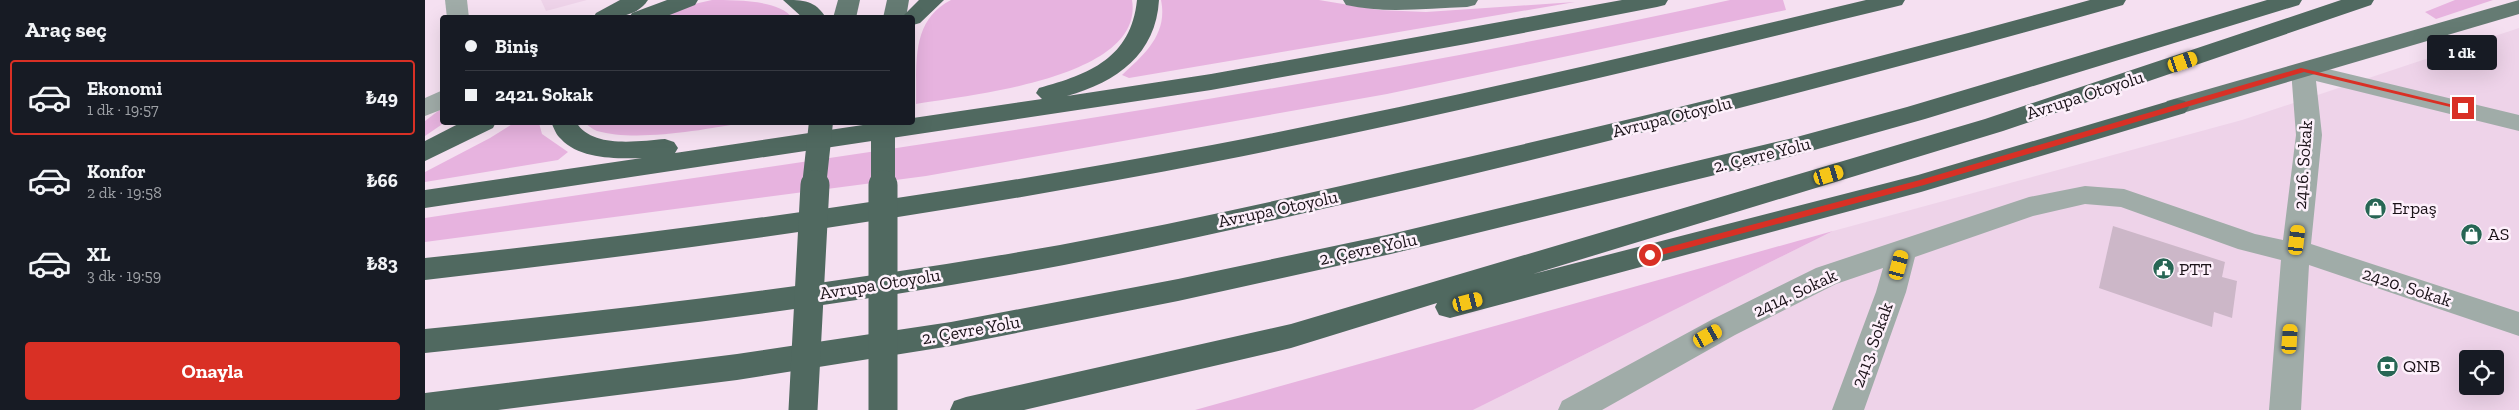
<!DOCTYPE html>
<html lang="tr">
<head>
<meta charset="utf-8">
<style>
	:root { --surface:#171b24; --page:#242831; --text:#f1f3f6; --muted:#9ea1a6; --line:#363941; --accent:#d93025 }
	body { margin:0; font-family:"Zilla Slab",serif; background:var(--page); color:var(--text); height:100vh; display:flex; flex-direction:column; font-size:19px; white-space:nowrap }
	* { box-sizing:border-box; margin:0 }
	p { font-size:16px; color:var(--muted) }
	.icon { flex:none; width:28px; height:28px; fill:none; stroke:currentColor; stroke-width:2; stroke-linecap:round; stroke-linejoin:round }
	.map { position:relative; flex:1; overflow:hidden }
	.sheet { display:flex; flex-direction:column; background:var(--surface); width:425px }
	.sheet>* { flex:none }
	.top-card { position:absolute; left:15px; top:15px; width:475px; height:110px; border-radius:5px; box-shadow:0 5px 20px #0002; display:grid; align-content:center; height:110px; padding:0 25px; background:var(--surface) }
	.controls { position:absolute; left:2034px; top:350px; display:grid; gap:10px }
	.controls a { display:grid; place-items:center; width:45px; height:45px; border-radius:5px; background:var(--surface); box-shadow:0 5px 20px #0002; font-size:25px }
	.end { position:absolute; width:22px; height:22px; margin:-11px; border:6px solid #d93025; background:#fff; box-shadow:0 0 0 2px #fff }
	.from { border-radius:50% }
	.bubble { position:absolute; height:35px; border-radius:5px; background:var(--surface); box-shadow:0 5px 20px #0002; font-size:16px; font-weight:700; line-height:35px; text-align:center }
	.car { position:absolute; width:15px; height:30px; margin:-15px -8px; border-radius:6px; box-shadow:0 0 4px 1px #0007; background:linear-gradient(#f5c518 24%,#345 0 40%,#f5c518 0 76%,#345 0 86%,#f5c518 0) }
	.top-card b { display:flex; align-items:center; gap:18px; height:48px; font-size:19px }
	.top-card b+b { border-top:1px solid var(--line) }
	.top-card i { width:12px; height:12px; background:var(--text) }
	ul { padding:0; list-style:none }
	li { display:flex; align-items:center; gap:15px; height:75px; margin:0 10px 8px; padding:0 15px; border:2px solid transparent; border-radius:5px }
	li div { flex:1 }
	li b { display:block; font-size:19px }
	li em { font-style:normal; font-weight:700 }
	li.active { border-color:var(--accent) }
	li>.icon { width:45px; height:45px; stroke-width:1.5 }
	h2 { padding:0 25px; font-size:22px; line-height:60px }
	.button { display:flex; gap:10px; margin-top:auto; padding:10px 25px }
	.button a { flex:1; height:58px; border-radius:5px; background:var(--accent); color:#fff; font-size:20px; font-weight:700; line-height:58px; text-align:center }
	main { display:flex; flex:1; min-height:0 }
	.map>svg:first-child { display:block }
</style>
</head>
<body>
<main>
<section class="sheet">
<h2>Araç seç</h2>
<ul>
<li class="active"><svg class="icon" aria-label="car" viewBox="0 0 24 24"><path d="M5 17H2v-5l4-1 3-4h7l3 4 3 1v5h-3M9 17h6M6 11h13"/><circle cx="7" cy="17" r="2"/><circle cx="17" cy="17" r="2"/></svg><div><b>Ekonomi</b><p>1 dk · 19:57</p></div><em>₺49</em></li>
<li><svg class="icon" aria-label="car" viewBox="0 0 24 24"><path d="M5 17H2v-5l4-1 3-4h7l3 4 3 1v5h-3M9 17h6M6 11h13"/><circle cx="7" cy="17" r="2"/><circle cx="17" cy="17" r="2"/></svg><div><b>Konfor</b><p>2 dk · 19:58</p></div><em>₺66</em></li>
<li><svg class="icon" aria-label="car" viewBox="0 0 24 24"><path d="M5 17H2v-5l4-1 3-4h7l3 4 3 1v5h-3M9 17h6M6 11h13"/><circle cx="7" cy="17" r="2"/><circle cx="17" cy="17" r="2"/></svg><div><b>XL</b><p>3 dk · 19:59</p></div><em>₺83</em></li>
</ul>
<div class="button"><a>Onayla</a></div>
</section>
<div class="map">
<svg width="2094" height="410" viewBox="0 0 2094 410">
	<rect width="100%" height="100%" fill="#f5e0f1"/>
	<g fill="#eed3e9" fill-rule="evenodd">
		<polygon points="116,0 162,0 121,11"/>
		<path d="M2094 28V410H1048L1408 231 1817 120ZM2042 359H2070V386H2042Z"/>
	</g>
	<g fill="#e7b3df">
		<path d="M287 0C310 0 356 0 367 18H222L247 9Z"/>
		<path d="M526 0H707C720 79 543 95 491 104 492 65 485 21 526 0Z"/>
		<path d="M736 0H894L954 10 1001 12 1150 2 704 78 697 75C720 54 743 34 736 0Z"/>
		<path d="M1305 0H1358L1361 10 962 94 501 176 0 242V218C436 152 874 95 1305 0Z"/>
		<polygon points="2030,0 2068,0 2011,19 2000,12"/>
		<polygon points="17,108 19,123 0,136 0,121"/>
		<polygon points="89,123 114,123 117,134 143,152 133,160 0,182 0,172 65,138"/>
		<path d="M159 123H317C277 130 211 142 172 131 167 129 163 125 159 123Z"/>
		<polygon points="1408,231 1048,410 770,410"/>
	</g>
	<polygon fill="#ccb7c8" points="1688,226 1800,262 1797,277 1812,281 1807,318 1789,312 1787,327 1674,288"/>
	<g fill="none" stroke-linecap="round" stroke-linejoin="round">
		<g fill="#a0aca8" fill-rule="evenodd">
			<polygon points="20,0 42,0 44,18 22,18"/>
			<polygon points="1878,63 2094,115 2094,131 1891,81 1897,135 1886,244 2094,312 2094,336 1884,265 1876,410 1844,410 1856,260 1813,249 1696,207 1660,204 1608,216 1490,257 1481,292 1439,410 1407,410 1451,292 1458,268 1411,284 1310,335 1177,410 1133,410 1137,401 1288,319 1391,268 1604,197 1660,186 1699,189 1830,234 1858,240 1871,135 1866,70 1869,65"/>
			<polygon points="18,90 18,109 0,116 0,98"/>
		</g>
		<g fill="#657b73" fill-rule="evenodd">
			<polygon points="413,0 435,0 431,18 408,18"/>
			<polygon points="462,0 484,0 481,18 458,18"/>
			<path d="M918 0H1053L1050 5 1042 7C1003 8 960 14 921 5Z"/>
			<polygon points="2094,0 2094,14 1751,115 1742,113 1738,107 1742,101"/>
		</g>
		<g fill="#506960" fill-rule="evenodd">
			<path d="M195 0H223C211 18 188 18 168 18L171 13Z"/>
			<polygon points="242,0 273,0 270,5 237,18 204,18 207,13"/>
			<path d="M358 0C379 0 390 0 401 18H378Z"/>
			<polygon points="494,0 519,0 495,23 488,25 488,18 476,18"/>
			<path d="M712 0H734C731 54 692 82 642 96L786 74 1197 0H1243L1240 5 1232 7 1041 44 786 90 0 208V190L217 158C192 159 154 159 136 139 131 135 129 128 126 122H151C167 149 214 141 240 139L249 142 253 148 250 153 458 122H488V118L617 99 611 93 614 88C665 74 706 58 712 0Z"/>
			<path d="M1441 0H1480L1477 5 1469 7C1243 62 1016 117 788 162 527 213 264 250 0 280V258C264 230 526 194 787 145 1006 103 1224 52 1441 0Z"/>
			<path d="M1665 0H1701L1698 5C1463 71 1226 132 989 188 872 215 756 242 639 265 428 305 214 331 0 353V329C212 308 425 282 635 245 752 223 869 197 986 170 1213 119 1440 62 1665 0Z"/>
			<polygon points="1842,0 1877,0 1874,5 1500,119 1368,156 966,254 753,301 526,346 312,380 73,410 0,410 0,393 312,354 526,322 753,279 966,234 1368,138 1482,107"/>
			<polygon points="1916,0 1949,0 1946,5 1578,131 1108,274 1493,175 1751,99 1760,101 1764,107 1760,113 1496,192 1025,318 1014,315 1010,307 1012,303 866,348 599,410 525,410 529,401 541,397 866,324 1560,119"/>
			<polygon points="37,122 71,122 68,128 0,161 0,141"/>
		</g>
		<g stroke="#506960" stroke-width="24">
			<polyline points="458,122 458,186"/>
			<polyline points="389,186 396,122"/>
		</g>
		<g stroke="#506960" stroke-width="29">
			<polyline points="458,185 458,410"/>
			<polyline points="378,410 390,185"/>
		</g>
	</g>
	<polygon fill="#d93025" points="1876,68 2041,108 2038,110 1879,72 1499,185 1225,258 1221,255 1225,252 1495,180"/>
	<defs>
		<symbol id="shop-disc" viewBox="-11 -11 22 22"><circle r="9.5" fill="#276654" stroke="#fdf0fb"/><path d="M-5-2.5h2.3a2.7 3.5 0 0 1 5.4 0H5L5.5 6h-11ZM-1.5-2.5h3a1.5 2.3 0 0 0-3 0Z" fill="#fff"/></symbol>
		<symbol id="civic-disc" viewBox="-11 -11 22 22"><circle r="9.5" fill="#276654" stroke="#fdf0fb"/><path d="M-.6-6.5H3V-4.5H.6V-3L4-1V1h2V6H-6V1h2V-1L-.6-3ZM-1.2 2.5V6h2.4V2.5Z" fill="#fff"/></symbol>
		<symbol id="bank-disc" viewBox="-11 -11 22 22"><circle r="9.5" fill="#276654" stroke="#fdf0fb"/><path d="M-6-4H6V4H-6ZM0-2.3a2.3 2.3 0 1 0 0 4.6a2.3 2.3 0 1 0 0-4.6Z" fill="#fff"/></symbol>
	</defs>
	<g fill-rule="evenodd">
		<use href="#shop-disc" x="1938" y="196" width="25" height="25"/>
		<use href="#shop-disc" x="2034" y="222" width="25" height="25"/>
		<use href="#civic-disc" x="1726" y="256" width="25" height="25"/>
		<use href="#bank-disc" x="1950" y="354" width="25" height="25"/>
	</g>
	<g text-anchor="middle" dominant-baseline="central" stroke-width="5" stroke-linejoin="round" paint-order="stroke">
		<g font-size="18" fill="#1a1218" stroke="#fdf0fb">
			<text transform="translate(1660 95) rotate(-18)">Avrupa Otoyolu</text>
			<text transform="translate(1247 117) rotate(-14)">Avrupa Otoyolu</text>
			<text transform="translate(1337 155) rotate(-14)">2. Çevre Yolu</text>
			<text transform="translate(1878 165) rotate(-86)">2416. Sokak</text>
			<text transform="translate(853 209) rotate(-12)">Avrupa Otoyolu</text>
			<text transform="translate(943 249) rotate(-12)">2. Çevre Yolu</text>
			<text transform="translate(455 284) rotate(-9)">Avrupa Otoyolu</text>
			<text transform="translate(1982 287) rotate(18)">2420. Sokak</text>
			<text transform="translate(1370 293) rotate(-25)">2414. Sokak</text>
			<text transform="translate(546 330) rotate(-10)">2. Çevre Yolu</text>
			<text transform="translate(1447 345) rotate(-70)">2413. Sokak</text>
		</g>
		<g font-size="18" fill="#1a1218" stroke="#fdf0fb" text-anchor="start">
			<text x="1967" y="208">Erpaş</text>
			<text x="2063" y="234">AS</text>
			<text x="1754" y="269">PTT</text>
			<text x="1978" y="366">QNB</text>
		</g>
	</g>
</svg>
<div class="controls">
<a><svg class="icon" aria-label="locate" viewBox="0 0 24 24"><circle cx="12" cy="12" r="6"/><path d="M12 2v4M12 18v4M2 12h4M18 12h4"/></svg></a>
</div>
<i class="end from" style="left:1225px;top:255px"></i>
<i class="end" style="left:2038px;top:108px"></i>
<div class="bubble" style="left:2002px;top:35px;width:70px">1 dk</div>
<i class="car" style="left:1758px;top:62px;rotate:71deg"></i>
<i class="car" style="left:1404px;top:175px;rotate:73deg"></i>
<i class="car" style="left:1872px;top:240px;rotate:7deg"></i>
<i class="car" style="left:1474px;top:265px;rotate:15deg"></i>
<i class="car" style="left:1043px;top:302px;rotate:76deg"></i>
<i class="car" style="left:1283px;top:336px;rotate:61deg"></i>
<i class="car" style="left:1865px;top:339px;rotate:4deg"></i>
<div class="top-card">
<b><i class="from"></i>Biniş</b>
<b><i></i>2421. Sokak</b>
</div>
</div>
</main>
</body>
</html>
